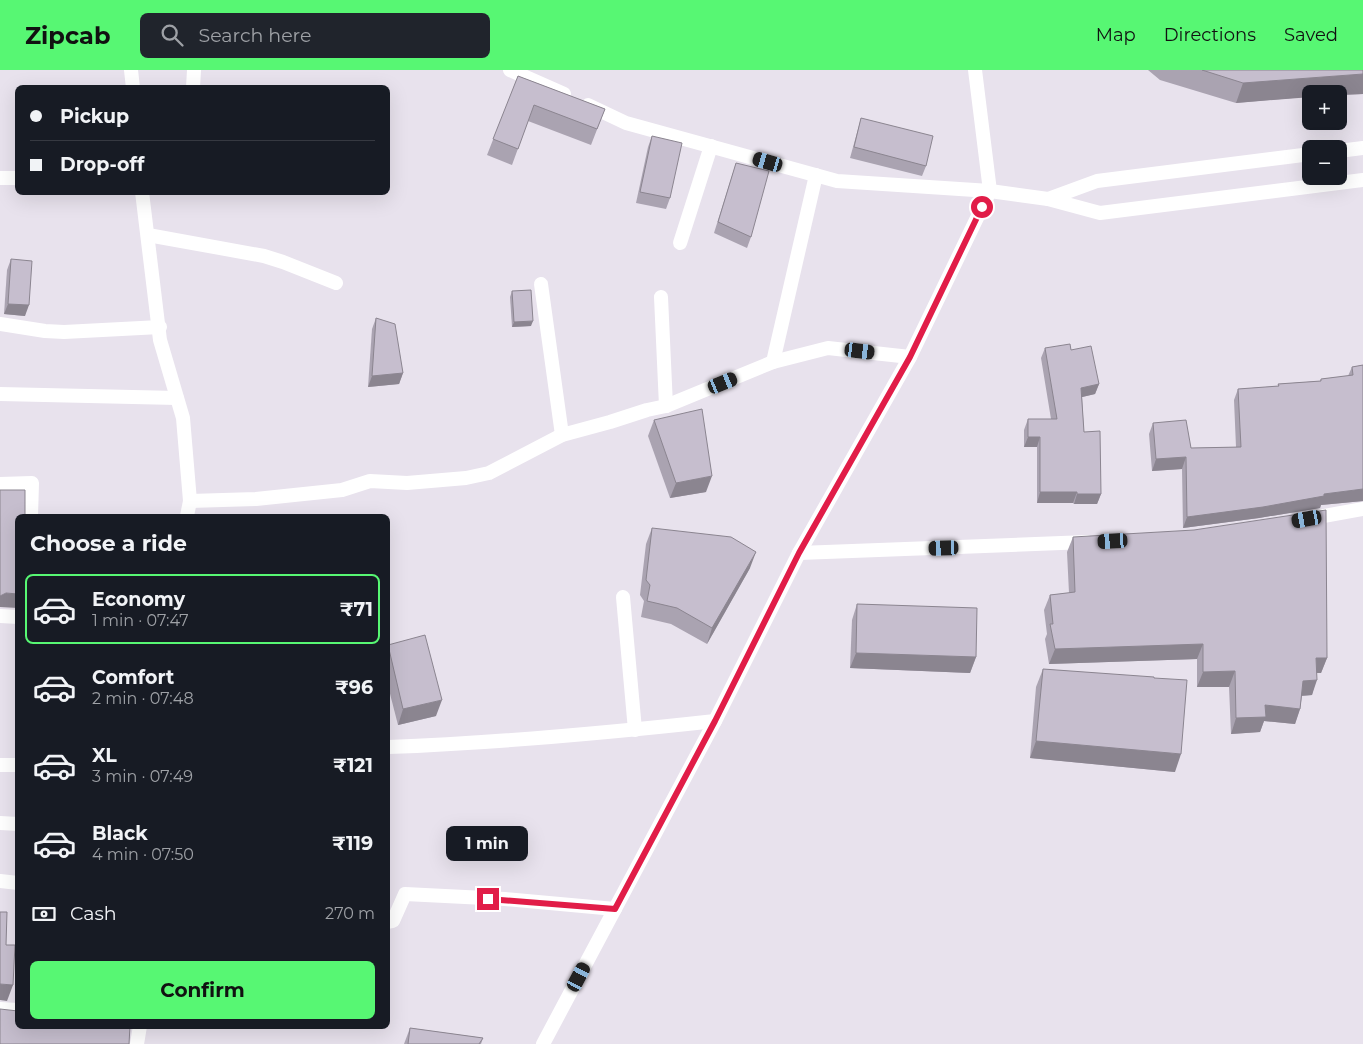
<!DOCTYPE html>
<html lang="en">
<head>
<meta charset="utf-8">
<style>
	:root { --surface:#171b24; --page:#20242c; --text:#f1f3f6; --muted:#9ea1a6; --line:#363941; --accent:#57f773 }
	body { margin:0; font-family:Montserrat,sans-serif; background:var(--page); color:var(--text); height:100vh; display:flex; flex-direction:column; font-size:19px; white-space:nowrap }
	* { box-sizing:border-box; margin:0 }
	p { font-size:16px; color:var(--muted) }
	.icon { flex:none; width:28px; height:28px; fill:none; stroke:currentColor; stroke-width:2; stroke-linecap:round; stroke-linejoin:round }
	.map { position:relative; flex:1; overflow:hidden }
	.panel { position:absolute; left:15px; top:444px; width:375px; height:515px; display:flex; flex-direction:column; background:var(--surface); border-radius:8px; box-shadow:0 5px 20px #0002 }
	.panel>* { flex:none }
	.hud { position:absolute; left:15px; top:15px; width:375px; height:110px; border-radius:8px; box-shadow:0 5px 20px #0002; display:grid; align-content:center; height:110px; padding:0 15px; background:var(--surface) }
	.buttons { position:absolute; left:1302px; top:15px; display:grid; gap:10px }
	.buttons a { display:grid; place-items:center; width:45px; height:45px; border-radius:8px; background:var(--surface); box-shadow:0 5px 20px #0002; font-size:25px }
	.end { position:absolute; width:22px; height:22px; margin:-11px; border:6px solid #e11d48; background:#fff; box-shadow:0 0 0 2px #fff }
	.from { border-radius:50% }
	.bubble { position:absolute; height:35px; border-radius:8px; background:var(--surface); box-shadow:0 5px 20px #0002; font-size:16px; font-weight:700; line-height:35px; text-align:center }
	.car { position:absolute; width:15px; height:30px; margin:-15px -8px; border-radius:6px; box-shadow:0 0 4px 1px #0007; background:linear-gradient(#222 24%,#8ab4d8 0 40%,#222 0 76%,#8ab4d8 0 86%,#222 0) }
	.hud b { display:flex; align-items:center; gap:18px; height:48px; font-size:19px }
	.hud b+b { border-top:1px solid var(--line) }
	.hud i { width:12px; height:12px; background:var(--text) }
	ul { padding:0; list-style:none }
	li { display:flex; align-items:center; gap:15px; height:70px; margin:0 10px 8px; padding:0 5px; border:2px solid transparent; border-radius:8px }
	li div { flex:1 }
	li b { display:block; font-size:19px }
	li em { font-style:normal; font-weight:700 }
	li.active { border-color:var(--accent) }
	li>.icon { width:45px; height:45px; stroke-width:1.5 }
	h2 { padding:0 15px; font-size:22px; line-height:60px }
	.pay { display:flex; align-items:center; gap:12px; height:55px; padding:0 15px; font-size:19px }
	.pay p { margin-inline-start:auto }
	.cta { display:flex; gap:10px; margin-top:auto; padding:10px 15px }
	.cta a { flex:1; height:58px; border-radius:8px; background:var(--accent); color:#111; font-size:20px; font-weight:700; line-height:58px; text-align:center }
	header { display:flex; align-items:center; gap:30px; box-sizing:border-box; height:70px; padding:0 25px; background:var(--accent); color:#111 }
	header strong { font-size:24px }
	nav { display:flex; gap:28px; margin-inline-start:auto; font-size:18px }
	.search { width:350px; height:45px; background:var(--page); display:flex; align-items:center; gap:12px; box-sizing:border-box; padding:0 18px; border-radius:8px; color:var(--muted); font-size:19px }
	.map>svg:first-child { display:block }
</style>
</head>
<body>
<header>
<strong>Zipcab</strong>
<div class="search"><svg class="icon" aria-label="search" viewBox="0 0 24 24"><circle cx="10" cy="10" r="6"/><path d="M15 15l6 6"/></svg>Search here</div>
<nav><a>Map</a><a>Directions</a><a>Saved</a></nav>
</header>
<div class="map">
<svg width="1363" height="974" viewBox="0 0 1363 974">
	<rect width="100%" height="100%" fill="#e8e2ed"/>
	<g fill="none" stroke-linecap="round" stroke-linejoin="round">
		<g stroke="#fff" stroke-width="14">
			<polyline points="131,0 133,18"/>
			<polyline points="193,18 194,0"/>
			<polyline points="0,108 18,108"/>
			<polyline points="142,122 160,270 183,348 190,431 187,446"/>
			<polyline points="148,165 264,186 283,192 336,213"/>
			<polyline points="680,173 711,76"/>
			<polyline points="541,214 562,365"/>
			<polyline points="661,227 666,336"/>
			<polyline points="0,254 45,261 64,262 160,257"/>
			<polyline points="773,292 816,105"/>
			<polyline points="0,324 177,328"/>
			<polyline points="0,414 32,413 31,446"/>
			<polyline points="190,431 256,429 342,420 370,411 407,413 466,408 489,403 562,365 610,352 647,340 666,336 773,292 828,278 910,287"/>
			<polyline points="1307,449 1363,439"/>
			<polyline points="799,483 1087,472"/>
			<polyline points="623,527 635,660"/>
			<polyline points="0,546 18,547"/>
			<path d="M388 677C497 673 606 663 715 651"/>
			<polyline points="0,695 18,695"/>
			<polyline points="0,753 18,754"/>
			<polyline points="0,811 18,813"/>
			<polyline points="388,852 393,851 405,824 505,829 615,839"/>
			<polyline points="0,939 18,940"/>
			<polyline points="137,974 140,956"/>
		</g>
		<g stroke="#fff" stroke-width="14">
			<polyline points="510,0 564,24"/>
			<polyline points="588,35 626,53 837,111 990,121 975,0"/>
		</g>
		<g stroke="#fff" stroke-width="14">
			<polyline points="1339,81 1363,78"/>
			<polyline points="1048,129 1097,111 1311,84"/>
			<polyline points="543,974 715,651 799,483 910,287 990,121 1048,129 1100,143 1363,110"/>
		</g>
	</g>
	<g fill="#aaa3b1">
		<polygon points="1148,0 1363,0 1363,24 1339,25 1339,24 1236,33 1160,10"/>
		<polygon points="518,6 605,39 591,75 528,51 512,95 487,85"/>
		<polygon points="861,48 926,96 922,106 850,88 858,59"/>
		<polygon points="652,66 670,128 666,139 636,133 648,77"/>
		<polygon points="736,93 751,167 747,178 714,163"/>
		<polygon points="11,189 25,246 4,244 7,200"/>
		<polygon points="512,221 531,256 512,257 510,227"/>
		<polygon points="376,248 403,303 399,314 368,317 372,259"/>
		<polygon points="1045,278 1071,280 1099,314 1095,324 1082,327 1084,362 1101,424 1097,434 1074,434 1073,433 1037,433 1037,377 1024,377 1024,360 1028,349 1051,349 1041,288"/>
		<polygon points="1363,295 1363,431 1321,435 1320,438 1259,448 1183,458 1182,399 1152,401 1149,364 1153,353 1191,378 1236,377 1234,330 1238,319 1278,316 1278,314 1320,311 1321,309 1348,306 1352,297"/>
		<polygon points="654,350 706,422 670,428 648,366"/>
		<polygon points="652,458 750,498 707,574 671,554 641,547 644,531 640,525 646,474"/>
		<polygon points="1073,467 1327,588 1321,603 1317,603 1312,625 1302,626 1300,639 1295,654 1264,651 1260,662 1231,664 1229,617 1197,617 1197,589 1049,594 1045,569 1047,564 1044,540 1050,525 1069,523 1067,482"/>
		<polygon points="857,534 976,587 970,603 850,598 852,550"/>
		<polygon points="388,575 436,646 398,655 388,616"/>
		<polygon points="1043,599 1154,608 1175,702 1030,688 1036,617"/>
		<polygon points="410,958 483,968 481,974 404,974"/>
	</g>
	<g fill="#8b8590">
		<polygon points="1363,4 1363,24 1339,25 1339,24 1311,24 1311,27 1236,33 1243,13"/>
		<polygon points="8,234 29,235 25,246 4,244"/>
		<polygon points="533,251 531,256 512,257 514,252"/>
		<polygon points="403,303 399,314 368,317 372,306"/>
		<polygon points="1099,314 1095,324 1078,328 1081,318"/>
		<polygon points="1028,367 1040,367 1037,377 1024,377"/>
		<polygon points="1186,387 1182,399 1152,401 1156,389"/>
		<polygon points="712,406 706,422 670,428 676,413"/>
		<polygon points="1363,419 1363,431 1321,435 1320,438 1259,448 1183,458 1187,447 1324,424"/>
		<polygon points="1040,422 1077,422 1073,433 1037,433"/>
		<polygon points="1077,424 1101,424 1097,434 1074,434"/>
		<polygon points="756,482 750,498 707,574 712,558"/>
		<polygon points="6,523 18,524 18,538 0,537 0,526"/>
		<polygon points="1203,574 1197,589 1049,594 1055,579"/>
		<polygon points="856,583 976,587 970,603 850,598"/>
		<polygon points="1316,588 1327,588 1321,603 1310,603"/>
		<polygon points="1235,601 1229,617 1197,617 1203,602"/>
		<polygon points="1317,610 1312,625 1298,626 1303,611"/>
		<polygon points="442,630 436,646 398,655 403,639"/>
		<polygon points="1265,635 1300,639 1295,654 1264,651 1260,662 1231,664 1236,648"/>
		<polygon points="1036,671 1181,684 1175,702 1030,688"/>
		<polygon points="0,914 13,915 7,931 0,930"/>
	</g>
	<g fill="#c6bece" stroke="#8b8590">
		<polygon points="1202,0 1363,0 1363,4 1243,13"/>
		<polygon points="518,6 605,39 597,59 534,35 518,79 493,69"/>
		<polygon points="861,48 933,66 926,96 854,77"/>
		<polygon points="652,66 682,73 670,128 640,122"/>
		<polygon points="736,93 769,101 751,167 718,152"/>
		<polygon points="11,189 32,191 29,235 8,234"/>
		<polygon points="531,220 533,251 514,252 512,221"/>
		<polygon points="376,248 395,254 403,303 372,306"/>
		<polygon points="1070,274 1071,280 1091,276 1099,314 1081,318 1084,362 1100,361 1101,424 1077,424 1077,422 1040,422 1040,367 1028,367 1028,349 1057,349 1045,278"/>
		<polygon points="1363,295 1363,419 1324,424 1324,426 1263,437 1187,447 1186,387 1156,389 1153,353 1186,350 1191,378 1241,377 1238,319 1279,316 1278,314 1321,311 1321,309 1353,305 1352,297"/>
		<polygon points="702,339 712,406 676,413 654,350"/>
		<polygon points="0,420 25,420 25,446 18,446 18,524 6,523 0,526"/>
		<polygon points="1326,440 1327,588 1316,588 1317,610 1303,611 1300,639 1265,635 1266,647 1236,648 1235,601 1203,602 1203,574 1055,579 1050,554 1053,554 1050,525 1075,522 1073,467 1194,460"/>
		<polygon points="652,458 731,467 756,482 712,558 677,538 647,531 650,515 646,510"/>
		<polygon points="857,534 977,538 976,587 856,583"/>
		<polygon points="425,565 442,630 403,639 388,575"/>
		<polygon points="1043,599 1154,607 1154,608 1187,610 1181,684 1036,671"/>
		<polygon points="0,842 7,842 6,875 15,875 13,915 0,914"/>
		<polygon points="0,939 18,941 18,956 130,956 129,974 0,974"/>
		<polygon points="410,958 483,968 479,974 408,974"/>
	</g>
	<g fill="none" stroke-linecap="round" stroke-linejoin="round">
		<polyline stroke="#e11d48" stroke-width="6" points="488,829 615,839 715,651 799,483 910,287 982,137"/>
	</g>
</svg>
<div class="buttons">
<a>+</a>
<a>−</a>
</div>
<i class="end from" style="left:982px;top:137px"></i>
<i class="end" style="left:488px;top:829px"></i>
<div class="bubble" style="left:446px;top:756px;width:82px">1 min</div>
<i class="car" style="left:768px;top:92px;rotate:286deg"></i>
<i class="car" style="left:860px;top:281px;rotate:97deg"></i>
<i class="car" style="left:723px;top:313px;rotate:68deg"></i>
<i class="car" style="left:1307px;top:449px;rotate:260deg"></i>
<i class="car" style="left:1113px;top:471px;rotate:267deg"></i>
<i class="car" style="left:944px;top:478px;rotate:268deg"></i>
<i class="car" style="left:579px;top:907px;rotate:28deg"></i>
<div class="hud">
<b><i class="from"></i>Pickup</b>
<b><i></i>Drop-off</b>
</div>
<section class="panel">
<h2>Choose a ride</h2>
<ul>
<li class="active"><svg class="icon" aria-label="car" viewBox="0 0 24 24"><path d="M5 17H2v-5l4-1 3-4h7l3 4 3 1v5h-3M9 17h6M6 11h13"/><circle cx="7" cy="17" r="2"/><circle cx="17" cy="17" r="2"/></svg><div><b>Economy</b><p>1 min · 07:47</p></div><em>₹71</em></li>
<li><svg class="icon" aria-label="car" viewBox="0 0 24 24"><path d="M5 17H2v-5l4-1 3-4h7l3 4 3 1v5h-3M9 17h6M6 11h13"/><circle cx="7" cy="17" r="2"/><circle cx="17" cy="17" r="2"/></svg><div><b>Comfort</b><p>2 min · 07:48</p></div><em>₹96</em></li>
<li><svg class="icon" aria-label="car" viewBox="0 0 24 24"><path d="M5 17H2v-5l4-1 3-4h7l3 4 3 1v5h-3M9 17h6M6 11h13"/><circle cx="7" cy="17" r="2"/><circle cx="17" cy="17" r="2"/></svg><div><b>XL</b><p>3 min · 07:49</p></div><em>₹121</em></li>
<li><svg class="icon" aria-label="car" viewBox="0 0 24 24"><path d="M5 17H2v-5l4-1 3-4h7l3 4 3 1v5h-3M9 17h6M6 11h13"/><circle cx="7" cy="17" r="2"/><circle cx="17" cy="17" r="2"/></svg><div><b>Black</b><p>4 min · 07:50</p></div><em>₹119</em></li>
</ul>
<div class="pay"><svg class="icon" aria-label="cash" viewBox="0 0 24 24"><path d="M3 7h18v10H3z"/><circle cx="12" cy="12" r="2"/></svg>Cash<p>270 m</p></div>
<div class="cta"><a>Confirm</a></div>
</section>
</div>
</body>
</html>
